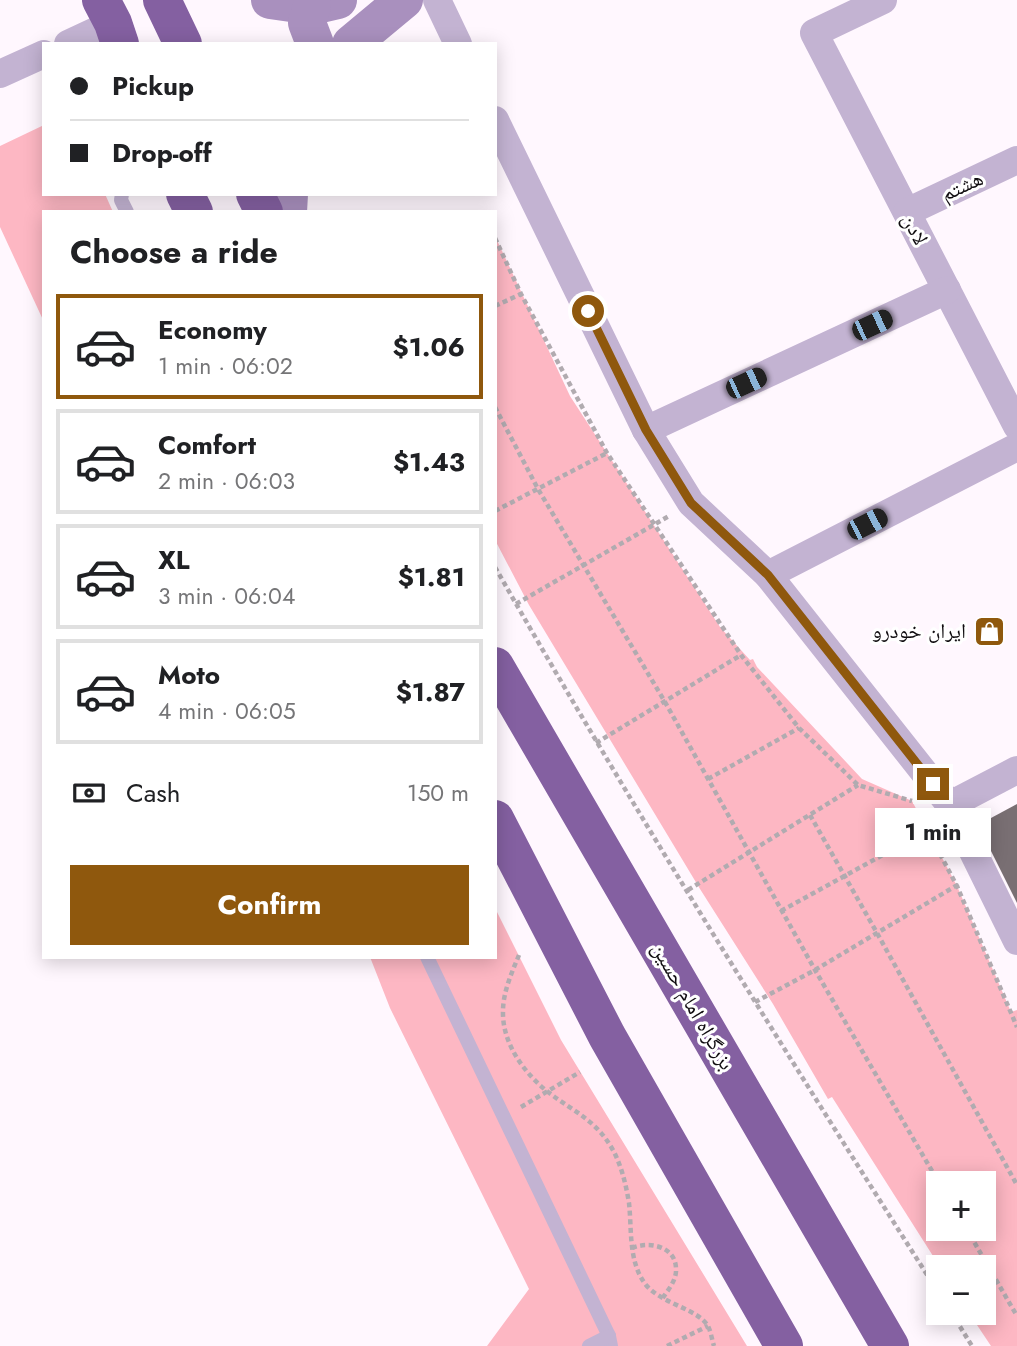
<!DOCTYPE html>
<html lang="en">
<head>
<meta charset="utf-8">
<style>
	:root { --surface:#fff; --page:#f6f6f6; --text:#202124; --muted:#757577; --line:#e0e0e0; --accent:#8f580d }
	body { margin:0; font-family:Jost,"Noto Naskh Arabic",sans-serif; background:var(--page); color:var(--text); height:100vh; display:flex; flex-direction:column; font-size:26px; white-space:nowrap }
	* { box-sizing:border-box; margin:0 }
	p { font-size:23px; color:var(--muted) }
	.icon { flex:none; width:38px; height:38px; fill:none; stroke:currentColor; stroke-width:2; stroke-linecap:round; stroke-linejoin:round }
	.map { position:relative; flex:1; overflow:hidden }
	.side { position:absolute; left:42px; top:210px; width:455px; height:749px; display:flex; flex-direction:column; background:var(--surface); border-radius:0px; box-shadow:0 4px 18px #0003 }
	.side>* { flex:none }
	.banner { position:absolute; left:42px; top:42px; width:455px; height:154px; border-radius:0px; box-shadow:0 4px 18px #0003; display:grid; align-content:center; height:154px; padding:0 28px; background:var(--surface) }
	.buttons { position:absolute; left:926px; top:1171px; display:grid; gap:14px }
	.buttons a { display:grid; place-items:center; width:70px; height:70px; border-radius:0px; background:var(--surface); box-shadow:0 4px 18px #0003; font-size:35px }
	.end { position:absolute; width:32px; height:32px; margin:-16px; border:9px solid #8f580d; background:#fff; box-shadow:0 0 0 4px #fff }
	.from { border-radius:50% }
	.bubble { position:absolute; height:49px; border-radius:0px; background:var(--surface); box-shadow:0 4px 18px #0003; font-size:23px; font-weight:700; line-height:49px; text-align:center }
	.car { position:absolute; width:21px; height:42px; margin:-21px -10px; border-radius:9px; box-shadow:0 0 5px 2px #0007; background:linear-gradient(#222 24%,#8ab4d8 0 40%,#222 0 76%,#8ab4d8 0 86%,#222 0) }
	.banner b { display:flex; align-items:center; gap:24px; height:66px; font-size:26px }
	.banner b+b { border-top:2px solid var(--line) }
	.banner i { width:18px; height:18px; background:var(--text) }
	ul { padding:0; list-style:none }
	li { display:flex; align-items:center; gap:21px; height:105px; margin:0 14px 10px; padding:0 14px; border:4px solid var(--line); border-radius:0px }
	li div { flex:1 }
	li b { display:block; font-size:26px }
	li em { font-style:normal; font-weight:700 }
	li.selected { border-color:var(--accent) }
	li>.icon { width:63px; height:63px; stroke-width:1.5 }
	h2 { padding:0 28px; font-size:32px; line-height:84px }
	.pay { display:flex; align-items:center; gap:18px; height:77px; padding:0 28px; font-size:26px }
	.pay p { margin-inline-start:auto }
	.action { display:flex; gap:14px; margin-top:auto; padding:14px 28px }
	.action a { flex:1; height:80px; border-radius:0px; background:var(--accent); color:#fff; font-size:28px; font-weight:700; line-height:80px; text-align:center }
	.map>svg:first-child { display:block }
</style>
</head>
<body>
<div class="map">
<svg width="1017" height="1346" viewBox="0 0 1017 1346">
	<rect width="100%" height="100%" fill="#fff7fe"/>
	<g fill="#fdb7c3" fill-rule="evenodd">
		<polygon points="44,125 44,194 105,194 113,212 44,212 44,322 0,227 0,146"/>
		<path d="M495 236 570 396 720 627 750 660 753 659 757 667 862 779 912 801 957 886 1011 1012 1017 1010V1346H991L969 1313 984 1312V1267H940L832 1097 828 1099 773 1004 700 889 529 605 495 540ZM938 1183H984V1228H938Z"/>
		<polygon points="495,908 561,1040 747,1346 487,1346 529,1289 390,1008 370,957 495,957"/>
	</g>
	<polygon fill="#796f73" points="1017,804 1017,903 978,825"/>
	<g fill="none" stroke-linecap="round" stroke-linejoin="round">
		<g stroke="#b1abb0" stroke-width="4.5" stroke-dasharray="5 3.5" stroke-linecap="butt">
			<polyline points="495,238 521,294 607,453 741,655 799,728 858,785 912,801"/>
			<polyline points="495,306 521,294"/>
			<polyline points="495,407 538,489 665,702 815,970 939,1183"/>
			<polyline points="495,511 607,453"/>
			<path d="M495 567C635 813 786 1053 938 1292"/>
			<polyline points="516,604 669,516"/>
			<polyline points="596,743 741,655"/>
			<polyline points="708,779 799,728"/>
			<polyline points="916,809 957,886 1017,1027"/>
			<polyline points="810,815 877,933 1017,1185"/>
			<polyline points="688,890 858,785"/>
			<polyline points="781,911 928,830"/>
			<path d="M519 955C512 972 503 992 503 1011 502 1043 524 1073 548 1092 574 1112 597 1120 614 1152 622 1168 626 1185 629 1203 632 1230 628 1262 646 1285 662 1304 698 1309 708 1326 711 1332 712 1340 714 1346"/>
			<polyline points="755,1002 815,970 959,884"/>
			<polyline points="521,1107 580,1072"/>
			<polyline points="966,1228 1017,1316"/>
			<path d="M632 1248C649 1241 675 1246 676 1268 677 1280 668 1290 662 1299"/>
			<polyline points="951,1312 972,1346"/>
			<polyline points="667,1346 708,1326"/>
		</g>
		<g stroke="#c3b3d2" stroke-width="14">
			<polyline points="122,194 121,200 127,212"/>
			<polyline points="427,957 609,1336 611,1346"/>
			<polyline points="589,1346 609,1336"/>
		</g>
		<g stroke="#c3b3d2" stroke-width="28">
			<polyline points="437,0 458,44"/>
			<polyline points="883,0 814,33 1017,426"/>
			<polyline points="68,44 113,23"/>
			<polyline points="0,74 44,54"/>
			<polyline points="495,120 646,430 691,503 768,575 950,805"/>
			<polyline points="907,212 1017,160"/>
			<polyline points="646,430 947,290"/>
			<polyline points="768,575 1017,447"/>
			<polyline points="1017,770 950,805 1017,941"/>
		</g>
		<g stroke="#a990be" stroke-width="38">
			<polyline points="270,0 312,6 338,0"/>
			<polyline points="312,6 307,23 315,44"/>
			<polyline points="351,44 404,0"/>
			<polyline points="288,212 289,194"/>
		</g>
		<g stroke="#8460a1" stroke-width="38">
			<polyline points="101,0 113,23 120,44"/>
			<polyline points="162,0 183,44"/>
			<polyline points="185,194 194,212"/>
			<polyline points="255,194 264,212"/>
			<polyline points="495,666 890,1346"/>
			<polyline points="495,819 607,1036 784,1346"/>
		</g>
	</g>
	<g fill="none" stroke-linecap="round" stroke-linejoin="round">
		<polyline stroke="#8f580d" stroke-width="9" points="588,311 646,430 691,503 768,575 933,784"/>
	</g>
	<defs>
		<symbol id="shop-square" viewBox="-11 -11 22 22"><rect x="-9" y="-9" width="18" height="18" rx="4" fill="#8f580d" stroke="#fff"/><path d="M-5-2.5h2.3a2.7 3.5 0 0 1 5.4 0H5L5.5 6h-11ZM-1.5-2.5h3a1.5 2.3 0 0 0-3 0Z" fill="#fff"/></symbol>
	</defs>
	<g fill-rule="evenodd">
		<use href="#shop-square" x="972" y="614" width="35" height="35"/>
	</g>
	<g text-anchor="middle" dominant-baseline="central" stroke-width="6" stroke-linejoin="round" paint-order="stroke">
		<g font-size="21" fill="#100d10" stroke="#fff">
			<text transform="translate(962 186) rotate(-25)">هشتم</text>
			<text transform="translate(915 229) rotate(63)">لادن</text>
			<text transform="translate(693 1006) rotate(60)">بزرگراه امام حسین</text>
		</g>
		<g font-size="21" fill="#100d10" stroke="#fff" text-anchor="end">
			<text x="966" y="631">ایران خودرو</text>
		</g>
	</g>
</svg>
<div class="buttons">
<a>+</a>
<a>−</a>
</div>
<i class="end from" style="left:588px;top:311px"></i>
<i class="end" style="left:933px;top:784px"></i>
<div class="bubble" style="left:875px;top:808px;width:116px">1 min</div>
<i class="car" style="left:872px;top:325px;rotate:65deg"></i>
<i class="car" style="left:746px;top:383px;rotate:65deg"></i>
<i class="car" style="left:867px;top:524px;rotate:63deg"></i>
<div class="banner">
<b><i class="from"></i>Pickup</b>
<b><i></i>Drop-off</b>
</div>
<section class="side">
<h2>Choose a ride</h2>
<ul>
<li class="selected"><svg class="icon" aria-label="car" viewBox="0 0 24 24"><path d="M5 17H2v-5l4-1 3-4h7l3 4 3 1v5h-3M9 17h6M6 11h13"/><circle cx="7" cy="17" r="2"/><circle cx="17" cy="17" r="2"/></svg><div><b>Economy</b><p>1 min · 06:02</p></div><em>$1.06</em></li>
<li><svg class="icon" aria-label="car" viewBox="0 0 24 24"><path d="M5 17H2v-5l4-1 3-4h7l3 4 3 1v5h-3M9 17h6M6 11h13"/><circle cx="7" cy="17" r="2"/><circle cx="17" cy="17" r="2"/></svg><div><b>Comfort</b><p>2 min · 06:03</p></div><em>$1.43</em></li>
<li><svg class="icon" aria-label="car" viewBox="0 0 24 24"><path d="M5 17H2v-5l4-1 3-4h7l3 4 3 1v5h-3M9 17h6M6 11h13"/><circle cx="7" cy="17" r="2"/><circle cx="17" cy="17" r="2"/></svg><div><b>XL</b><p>3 min · 06:04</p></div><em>$1.81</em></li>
<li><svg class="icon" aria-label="car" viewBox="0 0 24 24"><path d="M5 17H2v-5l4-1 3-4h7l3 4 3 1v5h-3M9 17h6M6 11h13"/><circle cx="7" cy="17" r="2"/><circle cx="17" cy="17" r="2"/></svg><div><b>Moto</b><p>4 min · 06:05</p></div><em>$1.87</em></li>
</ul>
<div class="pay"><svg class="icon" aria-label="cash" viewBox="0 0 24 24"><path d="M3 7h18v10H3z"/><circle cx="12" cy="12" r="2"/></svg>Cash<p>150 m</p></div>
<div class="action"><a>Confirm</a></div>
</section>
</div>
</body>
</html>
